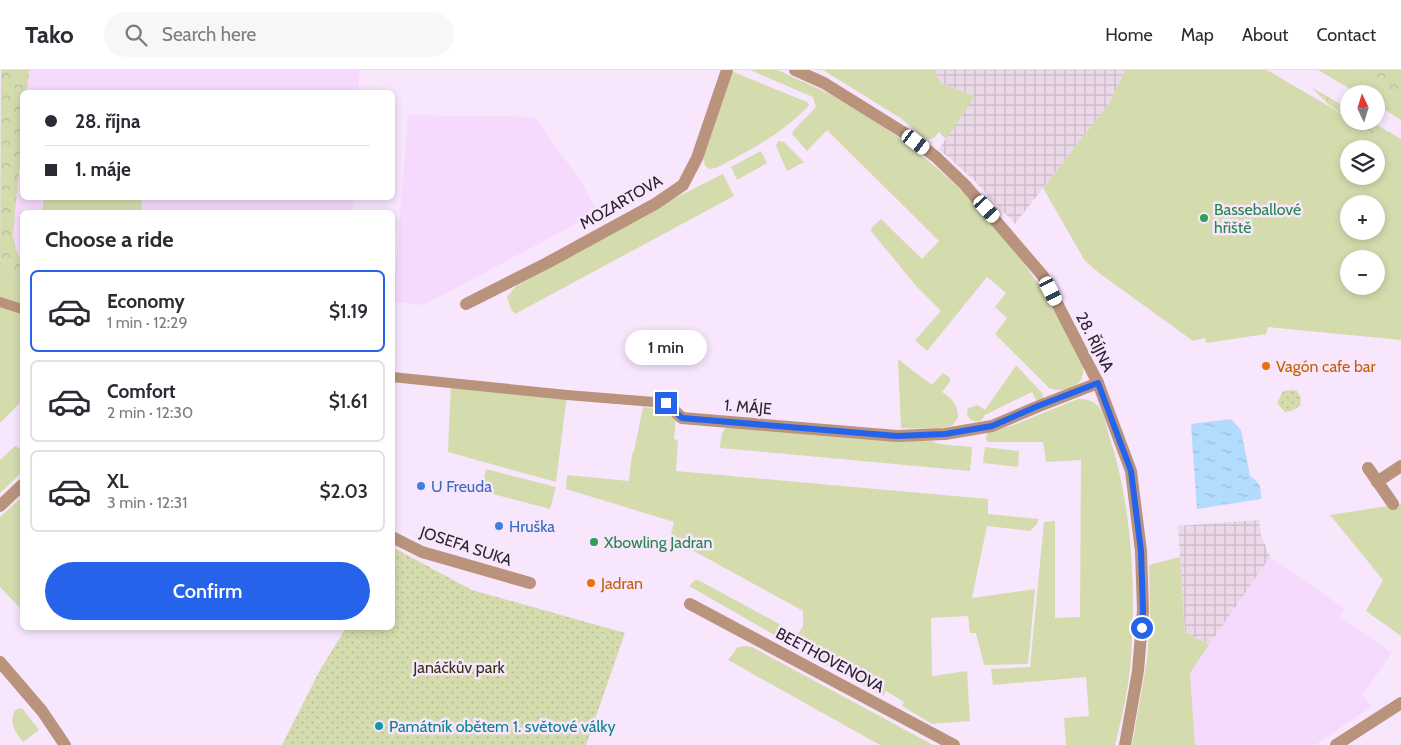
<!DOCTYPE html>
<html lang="en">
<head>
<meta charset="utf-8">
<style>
	:root { --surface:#fff; --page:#f7f7f7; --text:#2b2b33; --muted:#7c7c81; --line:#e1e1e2; --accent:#2563eb }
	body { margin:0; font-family:Cabin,sans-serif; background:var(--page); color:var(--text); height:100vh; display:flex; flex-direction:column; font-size:19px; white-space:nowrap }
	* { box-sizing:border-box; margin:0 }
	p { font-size:16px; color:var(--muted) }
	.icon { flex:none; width:28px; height:28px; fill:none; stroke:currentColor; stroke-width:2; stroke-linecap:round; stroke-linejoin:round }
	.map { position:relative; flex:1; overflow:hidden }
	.drawer { position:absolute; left:20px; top:140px; width:375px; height:420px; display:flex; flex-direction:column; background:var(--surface); border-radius:8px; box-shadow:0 2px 8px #0003 }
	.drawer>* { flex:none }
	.guide { position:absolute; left:20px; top:20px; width:375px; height:110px; border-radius:8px; box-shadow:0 2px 8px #0003; display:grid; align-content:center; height:110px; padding:0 25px; background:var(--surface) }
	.needle { width:32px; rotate:356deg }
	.tools { position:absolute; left:1340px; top:15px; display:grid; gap:10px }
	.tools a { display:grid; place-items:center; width:45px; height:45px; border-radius:50%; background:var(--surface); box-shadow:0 2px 8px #0003; font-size:25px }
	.end { position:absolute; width:22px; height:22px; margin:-11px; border:6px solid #2563eb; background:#fff; box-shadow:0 0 0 2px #fff }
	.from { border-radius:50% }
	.bubble { position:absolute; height:35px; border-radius:18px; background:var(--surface); box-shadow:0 2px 8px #0003; font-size:16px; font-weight:600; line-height:35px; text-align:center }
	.car { position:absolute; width:15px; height:30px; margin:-15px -8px; border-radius:6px; box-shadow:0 0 4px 1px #0007; background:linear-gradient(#fff 24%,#345 0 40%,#fff 0 76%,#345 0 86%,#fff 0) }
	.guide b { display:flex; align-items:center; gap:18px; height:48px; font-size:19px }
	.guide b+b { border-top:1px solid var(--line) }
	.guide i { width:12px; height:12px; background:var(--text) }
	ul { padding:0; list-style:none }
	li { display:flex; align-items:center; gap:15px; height:82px; margin:0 10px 8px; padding:0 15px; border:2px solid var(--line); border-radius:8px }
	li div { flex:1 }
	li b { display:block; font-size:19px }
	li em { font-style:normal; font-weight:600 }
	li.on { border-color:var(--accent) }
	li>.icon { width:45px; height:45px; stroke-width:1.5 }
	h2 { padding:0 25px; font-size:22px; line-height:60px }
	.cta { display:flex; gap:10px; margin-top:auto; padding:10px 25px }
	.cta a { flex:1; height:58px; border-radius:30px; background:var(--accent); color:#fff; font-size:20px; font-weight:600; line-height:58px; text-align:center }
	header { display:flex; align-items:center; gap:30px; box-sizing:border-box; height:70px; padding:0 25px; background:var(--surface); border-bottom:1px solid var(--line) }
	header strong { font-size:24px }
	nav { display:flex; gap:28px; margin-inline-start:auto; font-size:18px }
	.search { width:350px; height:45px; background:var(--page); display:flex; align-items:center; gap:12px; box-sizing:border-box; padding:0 18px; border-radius:28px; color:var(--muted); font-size:19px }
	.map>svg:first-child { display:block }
</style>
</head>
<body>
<header>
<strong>Tako</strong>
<div class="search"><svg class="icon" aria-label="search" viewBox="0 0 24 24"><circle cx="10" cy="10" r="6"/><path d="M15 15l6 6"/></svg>Search here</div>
<nav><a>Home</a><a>Map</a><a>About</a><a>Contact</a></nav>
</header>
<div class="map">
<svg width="1401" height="675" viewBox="0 0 1401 675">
	<defs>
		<pattern id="industrial-grid" width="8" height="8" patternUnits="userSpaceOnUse" patternTransform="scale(1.25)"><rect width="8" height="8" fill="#ebd8e9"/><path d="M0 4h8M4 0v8" fill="none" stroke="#cab9c8"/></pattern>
		<pattern id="forest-crowns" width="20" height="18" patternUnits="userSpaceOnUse" patternTransform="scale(1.25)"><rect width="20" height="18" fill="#d4dcae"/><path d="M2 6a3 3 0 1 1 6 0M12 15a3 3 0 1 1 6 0" fill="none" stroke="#b6bd96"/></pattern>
		<pattern id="park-dots" width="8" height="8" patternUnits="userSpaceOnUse" patternTransform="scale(1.25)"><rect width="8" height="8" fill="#d4dcae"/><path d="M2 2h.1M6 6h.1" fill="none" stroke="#b6bd96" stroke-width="1.8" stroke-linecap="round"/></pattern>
		<pattern id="water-ripples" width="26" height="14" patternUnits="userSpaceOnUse" patternTransform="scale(1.25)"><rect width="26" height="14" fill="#b1dcfe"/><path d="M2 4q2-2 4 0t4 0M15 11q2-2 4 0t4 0" fill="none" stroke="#99bdda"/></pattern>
	</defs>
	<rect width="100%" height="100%" fill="#f8e6fd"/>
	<g fill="#f6dafd">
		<polygon points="29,0 360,0 358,22 27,22"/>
		<polygon points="408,45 534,47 580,110 598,142 424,235 393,232"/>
		<polygon points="22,68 22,128 354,128 352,142 22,142 22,192 16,180 13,166"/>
		<polygon points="1270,487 1345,539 1340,547 1392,583 1363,624 1371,637 1315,675 1195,675 1190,603"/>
	</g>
	<g fill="url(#industrial-grid)">
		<polygon points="934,0 1125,0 1110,32 1015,154 976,112 939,79 974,26 941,13"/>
		<polygon points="1259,450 1261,465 1270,487 1209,575 1185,562 1178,456"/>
	</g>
	<g fill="#d4dcae" fill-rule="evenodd">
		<path d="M750 0C759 0 769 0 777 0 783 2 789 5 794 8 812 15 829 23 845 33 937 85 1016 165 1064 259 1069 269 1081 286 1083 297 1086 317 1064 324 1049 318L995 264 1007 248 995 237 1006 223 987 207 927 281 916 271V269L941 241 917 217 871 161 872 157 881 149 922 189 939 171 827 60 807 81 792 64 793 61 816 37 813 27Z"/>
		<polygon points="823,0 934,0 941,13 975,26 946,69 939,62 934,68 926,70 902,49"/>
		<path d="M1125 0H1267L1349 48V51H1353L1401 82V270L1268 257 1266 264 1206 273 1205 268 1193 271 1099 203 1085 191 1043 118 1110 32ZM1349 79H1376V106H1349ZM1349 134H1376V161H1349ZM1349 189H1376V216H1349Z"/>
		<polygon points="1318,0 1358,0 1401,30 1401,50 1376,34 1376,24 1359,24"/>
		<path d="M731 1 807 32 809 35C783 64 750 80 716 98L710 99 705 96 703 87Z"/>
		<polygon points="778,71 784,72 804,92 787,101 776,76"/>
		<polygon points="761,81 767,93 737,110 731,97"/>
		<polygon points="723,104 734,126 515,244 511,239 507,227 516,216 661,135"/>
		<polygon points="44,128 142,128 141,142 42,142"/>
		<polygon points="0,188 22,213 22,331 0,353"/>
		<path d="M899 290 932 315 943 303 950 308V312L942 322C953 330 958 334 958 348L952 356 935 359 901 358 898 291Z"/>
		<path d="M1017 296 1043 324V330H1036L1032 322 985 345 981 351C974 352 970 351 967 344L968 338 978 335 985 340 1015 297Z"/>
		<polygon points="451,313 567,325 556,412 448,382"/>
		<path d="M1078 329C1087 329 1093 330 1099 337 1105 344 1106 357 1109 365 1132 436 1136 515 1131 588 1129 618 1122 647 1115 675H1066L1064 648 1089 646 1086 607 993 615 991 599 1030 597 1044 452 1055 451V548L1080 547 1081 390 1046 392 1043 372H988L986 370 987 362 1011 356Z"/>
		<polygon points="643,337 664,339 676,348 674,369 678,370 676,401 988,429 988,444 1038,449 1038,453 1030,461 987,456 972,528 1035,519 1028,594 984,595 976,563 970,563 968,546 931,548 932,606 967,601 970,651 932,654 902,636 904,632 886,621 883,626 815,589 817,583 799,573 796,577 791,576 803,556 803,541 670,468 674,452 566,419 567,405 629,411 632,384 634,381"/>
		<path d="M729 356 932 371 939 374 972 377 970 401 720 378C721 370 720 360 729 356Z"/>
		<polygon points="15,376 22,380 22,402 0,423 0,390"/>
		<polygon points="985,377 1019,381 1018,397 983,393"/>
		<polygon points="486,399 556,417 550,439 481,421"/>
		<polygon points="22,427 22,540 0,517 0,447"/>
		<polygon points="1401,434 1401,566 1366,541 1383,510 1330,445"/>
		<polygon points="1180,487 1185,562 1209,575 1190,603 1195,675 1132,675 1147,590 1150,545 1149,495"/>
		<path d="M695 510H698L785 557C788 562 787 566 785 571L689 516Z"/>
		<polygon points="745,576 752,577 933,675 880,675 728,590 738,577"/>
		<path d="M22 638 39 660 23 672C15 662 9 653 15 640Z"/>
	</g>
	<g fill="url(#forest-crowns)">
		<polygon points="1,0 29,0 27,22 22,22 22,68 13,166 16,180 22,192 22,213 0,188"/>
		<polygon points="1358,0 1401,0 1401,30"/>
		<polygon points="1311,17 1349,39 1349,48 1329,35"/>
		<polygon points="1353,51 1370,51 1401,69 1401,82"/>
	</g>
	<g fill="url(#park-dots)">
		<polygon points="1290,320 1297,321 1301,327 1300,336 1291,341 1285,342 1277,333 1283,321"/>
		<polygon points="394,478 472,520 625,563 586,675 282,675 320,600 346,558 392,558 392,481"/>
	</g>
	<path fill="url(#water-ripples)" d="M1231 349 1241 360 1250 406C1260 412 1261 417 1261 429L1197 439 1191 354Z"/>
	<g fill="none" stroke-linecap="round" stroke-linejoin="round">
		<g stroke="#ba937d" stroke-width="10">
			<polyline points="0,232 22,239"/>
			<polyline points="392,307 567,325 666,333"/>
		</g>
		<g stroke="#ba937d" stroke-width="12">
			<polyline points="795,0 824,13 906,64 936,87 965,115 1043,206 1098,313 1131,401 1141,481 1143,540 1138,601 1125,675"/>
			<polyline points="466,234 547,193 655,134 683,115 697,88 727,0"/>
			<polyline points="666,333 682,348 897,366 945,364 992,356 1039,336 1098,313"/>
			<polyline points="1368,398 1393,434"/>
			<polyline points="1377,412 1401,396"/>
			<polyline points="0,436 22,415"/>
			<polyline points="392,467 422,482 530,513"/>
			<polyline points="690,534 954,675"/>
			<polyline points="1336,675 1401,633"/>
		</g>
		<polyline stroke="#ba937d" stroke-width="12" points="0,592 42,641 65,675"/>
	</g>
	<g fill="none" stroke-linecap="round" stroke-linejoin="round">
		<polyline stroke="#2563eb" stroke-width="6" points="666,333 682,348 897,366 945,364 992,356 1038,336 1098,313 1131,401 1141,481 1143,540 1142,558"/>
	</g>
	<g fill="#2e9e5b" stroke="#f8e6fd" stroke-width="2">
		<circle cx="1204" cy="148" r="5"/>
		<circle cx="594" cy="472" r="5"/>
	</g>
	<g fill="#e8710a" stroke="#f8e6fd" stroke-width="2">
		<circle cx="1266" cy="296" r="5"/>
		<circle cx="591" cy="513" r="5"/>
	</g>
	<g fill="#3f7fe0" stroke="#f8e6fd" stroke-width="2">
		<circle cx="421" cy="416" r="5"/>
		<circle cx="499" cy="456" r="5"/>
	</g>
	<circle fill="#0f9aa8" stroke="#f8e6fd" stroke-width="2" cx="379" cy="656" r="5"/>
	<g text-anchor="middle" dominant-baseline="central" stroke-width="5" stroke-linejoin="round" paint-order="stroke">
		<g font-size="16" fill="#2d242f" stroke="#f8e6fd">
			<text transform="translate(621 132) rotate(-30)">MOZARTOVA</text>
			<text transform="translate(1095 272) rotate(63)">28. ŘÍJNA</text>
			<text transform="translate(748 337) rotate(5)">1. MÁJE</text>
			<text transform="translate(466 476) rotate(18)">JOSEFA SUKA</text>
			<text transform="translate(830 590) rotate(28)">BEETHOVENOVA</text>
		</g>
		<g font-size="16" fill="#27864d" stroke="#f8e6fd" text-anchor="start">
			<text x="1214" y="139">Basseballové<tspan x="1214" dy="18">hřiště</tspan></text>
			<text x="604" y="472">Xbowling Jadran</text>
		</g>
		<g font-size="16" fill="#c56008" stroke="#f8e6fd" text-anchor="start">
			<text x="1276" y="296">Vagón cafe bar</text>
			<text x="601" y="513">Jadran</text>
		</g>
		<g font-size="16" fill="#366cbe" stroke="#f8e6fd" text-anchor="start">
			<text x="431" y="416">U Freuda</text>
			<text x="509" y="456">Hruška</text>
		</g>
		<g font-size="16" fill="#313610" stroke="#f8e6fd">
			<text x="459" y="597">Janáčkův park</text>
		</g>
		<g font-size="16" fill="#0d838f" stroke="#f8e6fd" text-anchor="start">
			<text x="389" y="656">Památník obětem 1. světové války</text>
		</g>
	</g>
</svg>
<div class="tools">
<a><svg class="needle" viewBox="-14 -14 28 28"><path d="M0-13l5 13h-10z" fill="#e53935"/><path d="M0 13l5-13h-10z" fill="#7c7c81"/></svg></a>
<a><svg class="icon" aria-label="layers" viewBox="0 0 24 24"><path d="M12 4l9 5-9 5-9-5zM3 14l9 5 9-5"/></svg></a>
<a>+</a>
<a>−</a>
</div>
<i class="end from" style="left:1142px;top:558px"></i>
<i class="end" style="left:666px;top:333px"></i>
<div class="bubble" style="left:625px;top:260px;width:82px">1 min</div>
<i class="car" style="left:916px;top:72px;rotate:127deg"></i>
<i class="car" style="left:987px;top:139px;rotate:138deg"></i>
<i class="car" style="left:1051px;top:221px;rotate:153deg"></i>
<div class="guide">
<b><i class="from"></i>28. října</b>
<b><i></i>1. máje</b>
</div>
<section class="drawer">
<h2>Choose a ride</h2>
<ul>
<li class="on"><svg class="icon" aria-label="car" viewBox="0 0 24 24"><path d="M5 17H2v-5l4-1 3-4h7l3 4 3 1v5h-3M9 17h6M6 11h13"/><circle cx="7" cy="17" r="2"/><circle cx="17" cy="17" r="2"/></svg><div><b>Economy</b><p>1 min · 12:29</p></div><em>$1.19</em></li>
<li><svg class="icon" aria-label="car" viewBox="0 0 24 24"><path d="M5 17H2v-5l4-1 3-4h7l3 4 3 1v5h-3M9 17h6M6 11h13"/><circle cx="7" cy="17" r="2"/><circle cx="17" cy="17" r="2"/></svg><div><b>Comfort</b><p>2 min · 12:30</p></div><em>$1.61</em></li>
<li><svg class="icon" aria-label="car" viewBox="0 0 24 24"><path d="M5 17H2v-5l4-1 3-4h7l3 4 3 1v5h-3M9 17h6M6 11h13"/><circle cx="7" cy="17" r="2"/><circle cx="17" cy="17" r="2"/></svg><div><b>XL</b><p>3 min · 12:31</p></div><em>$2.03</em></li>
</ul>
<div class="cta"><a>Confirm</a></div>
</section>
</div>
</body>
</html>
